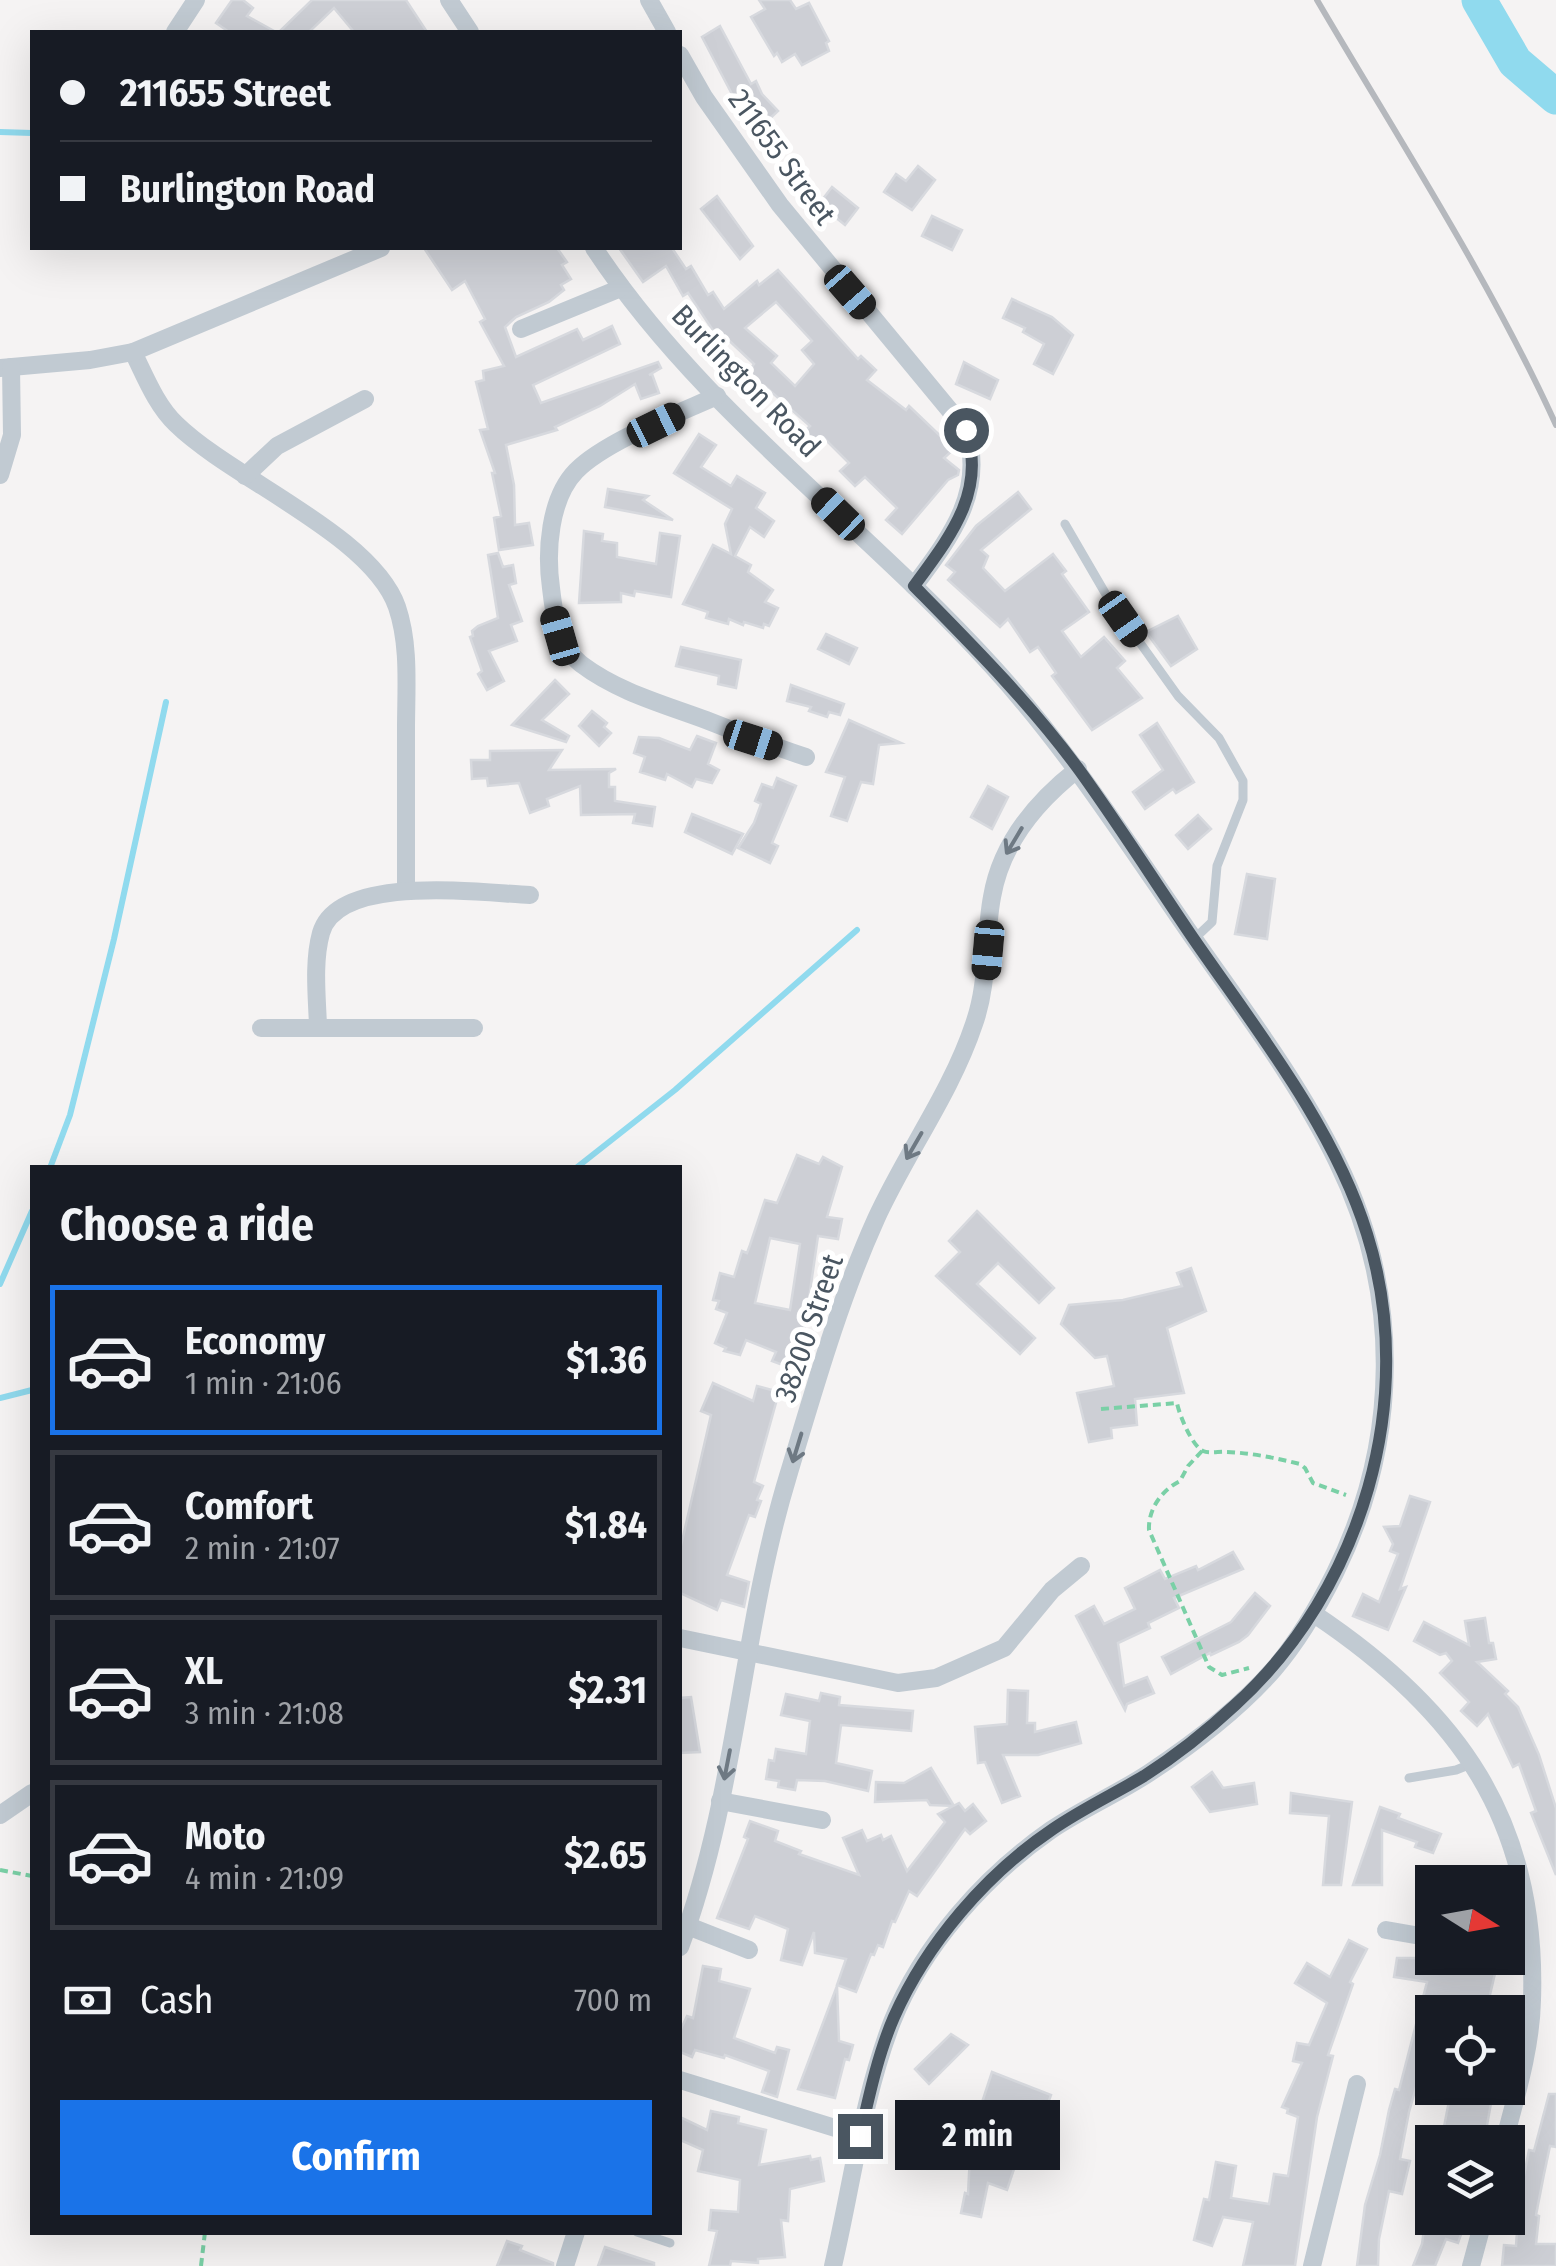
<!DOCTYPE html>
<html lang="en">
<head>
<meta charset="utf-8">
<style>
	:root { --surface:#171b24; --page:#242831; --text:#f1f3f6; --muted:#9ea1a6; --line:#363941; --accent:#1a73e8 }
	body { margin:0; font-family:"Fira Sans Condensed",sans-serif; background:var(--page); color:var(--text); height:100vh; display:flex; flex-direction:column; font-size:38px; white-space:nowrap }
	* { box-sizing:border-box; margin:0 }
	p { font-size:32px; color:var(--muted) }
	.icon { flex:none; width:55px; height:55px; fill:none; stroke:currentColor; stroke-width:2; stroke-linecap:round; stroke-linejoin:round }
	.map { position:relative; flex:1; overflow:hidden }
	.details { position:absolute; left:30px; top:1165px; width:652px; height:1070px; display:flex; flex-direction:column; background:var(--surface); border-radius:0px; box-shadow:0 10px 40px #0002 }
	.details>* { flex:none }
	.hud { position:absolute; left:30px; top:30px; width:652px; height:220px; border-radius:0px; box-shadow:0 10px 40px #0002; display:grid; align-content:center; height:220px; padding:0 30px; background:var(--surface) }
	.needle { width:65px; rotate:101deg }
	.fabs { position:absolute; left:1415px; top:1865px; display:grid; gap:20px }
	.fabs a { display:grid; place-items:center; width:110px; height:110px; border-radius:0px; background:var(--surface); box-shadow:0 10px 40px #0002; font-size:50px }
	.end { position:absolute; width:45px; height:45px; margin:-22px; border:12px solid #4a5661; background:#fff; box-shadow:0 0 0 5px #fff }
	.from { border-radius:50% }
	.bubble { position:absolute; height:70px; border-radius:0px; background:var(--surface); box-shadow:0 10px 40px #0002; font-size:32px; font-weight:700; line-height:70px; text-align:center }
	.car { position:absolute; width:30px; height:60px; margin:-30px -15px; border-radius:12px; box-shadow:0 0 8px 2px #0007; background:linear-gradient(#222 24%,#8ab4d8 0 40%,#222 0 76%,#8ab4d8 0 86%,#222 0) }
	.hud b { display:flex; align-items:center; gap:35px; height:95px; font-size:38px }
	.hud b+b { border-top:2px solid var(--line) }
	.hud i { width:25px; height:25px; background:var(--text) }
	ul { padding:0; list-style:none }
	li { display:flex; align-items:center; gap:30px; height:150px; margin:0 20px 15px; padding:0 10px; border:5px solid var(--line); border-radius:0px }
	li div { flex:1 }
	li b { display:block; font-size:38px }
	li em { font-style:normal; font-weight:700 }
	li.on { border-color:var(--accent) }
	li>.icon { width:90px; height:90px; stroke-width:1.5 }
	h2 { padding:0 30px; font-size:45px; line-height:120px }
	.pay { display:flex; align-items:center; gap:25px; height:110px; padding:0 30px; font-size:38px }
	.pay p { margin-inline-start:auto }
	.button { display:flex; gap:20px; margin-top:auto; padding:20px 30px }
	.button a { flex:1; height:115px; border-radius:0px; background:var(--accent); color:#fff; font-size:40px; font-weight:700; line-height:115px; text-align:center }
	.map>svg:first-child { display:block }
</style>
</head>
<body>
<div class="map">
<svg width="1556" height="2266" viewBox="0 0 1556 2266">
	<rect width="100%" height="100%" fill="#f5f3f3"/>
	<g fill="none" stroke-linecap="round" stroke-linejoin="round">
		<g stroke="#90daee" stroke-width="6">
			<polyline points="0,132 32,133"/>
			<polyline points="50,1168 70,1115 114,939 166,702"/>
			<polyline points="576,1168 675,1090 857,930"/>
			<polyline points="0,1284 32,1211"/>
			<polyline points="0,1398 32,1390"/>
		</g>
		<polyline stroke="#90daee" stroke-width="35" points="1479,0 1515,62 1556,97"/>
	</g>
	<g fill="#cdcfd5" stroke="#d7d9de" stroke-width="2.5" fill-rule="evenodd">
		<polygon points="232,0 243,0 253,8 247,16 276,32 229,32 216,23"/>
		<polygon points="312,0 406,0 427,32 354,32 334,8 309,32 279,32"/>
		<polygon points="759,0 790,0 796,9 809,3 829,41 826,43 829,51 802,65 795,54 782,62 777,53 774,56 751,17 765,9"/>
		<polygon points="720,26 751,84 756,81 762,94 778,111 762,126 733,96 702,37"/>
		<polygon points="918,166 935,180 912,210 884,192 896,174 906,181"/>
		<polygon points="832,187 858,208 845,225 819,204"/>
		<polygon points="717,196 753,246 740,259 701,209"/>
		<polygon points="932,216 962,230 952,250 922,236"/>
		<polygon points="424,248 557,248 567,262 562,265 571,279 561,285 564,290 549,302 516,317 505,327 516,357 577,329 583,340 612,326 620,344 533,385 541,403 658,362 661,368 649,375 652,374 659,393 641,399 635,384 600,406 555,427 557,430 506,445 514,485 515,525 529,523 533,545 499,550 494,518 501,516 492,473 495,473 480,430 488,429 476,382 484,380 483,371 504,366 480,322 485,319 465,281 452,290"/>
		<path d="M619 248H672L686 269 691 266 708 295 713 292 724 309 757 281 759 285 778 270 858 359 861 356 876 370 867 380 906 410 909 406 954 449 944 458 959 470 958 475 948 480 902 534 886 520 897 508 865 477 855 486 840 471 849 463 824 438 810 452 797 439 810 426 767 388 758 398 741 382 754 364 720 332 716 335 688 293 683 296 666 266 643 282ZM776 302 812 341 802 350 814 364 795 386 771 363 777 356 745 328Z"/>
		<polygon points="1012,299 1052,317 1073,335 1053,374 1034,364 1044,344 1023,332 1025,328 1003,318"/>
		<polygon points="964,362 998,380 990,399 956,384"/>
		<polygon points="699,434 716,445 701,467 731,486 737,476 765,493 756,508 774,521 764,537 750,527 735,556 751,565 748,572 773,590 765,602 778,608 769,626 764,624 763,628 744,622 743,625 729,619 728,624 706,618 708,612 683,604 713,545 731,554 725,524 732,509 674,473"/>
		<polygon points="608,489 648,496 643,500 673,520 605,507"/>
		<polygon points="1018,492 1031,509 981,550 988,556 983,568 1005,591 1053,554 1066,571 1062,574 1089,612 1062,631 1081,657 1104,637 1125,661 1117,668 1142,698 1092,730 1052,676 1056,673 1038,647 1030,652 1008,619 1000,627 948,580 955,572 946,565 976,526"/>
		<polygon points="584,531 603,534 602,541 617,543 617,557 656,564 660,533 680,536 671,597 635,591 634,596 621,593 621,602 579,603"/>
		<polygon points="498,553 503,567 513,565 516,583 509,585 522,621 511,625 517,641 489,651 504,681 487,690 478,674 482,671 470,637 473,636 472,631 478,626 498,618 488,555"/>
		<polygon points="1178,616 1197,649 1171,666 1146,632"/>
		<polygon points="826,634 857,648 849,664 818,649"/>
		<polygon points="681,647 741,660 736,688 718,684 719,676 676,666"/>
		<polygon points="555,680 569,694 542,720 569,736 566,742 512,725"/>
		<polygon points="791,685 844,704 840,715 829,712 827,717 809,711 811,707 787,701"/>
		<polygon points="592,711 607,723 604,727 611,733 599,746 579,726"/>
		<polygon points="849,720 901,743 879,745 873,784 861,782 847,821 831,816 845,777 826,772"/>
		<polygon points="1157,723 1194,782 1176,793 1173,789 1145,809 1133,792 1163,770 1140,735"/>
		<polygon points="697,736 716,743 708,764 719,770 712,783 696,779 692,787 667,774 665,780 640,772 645,757 634,753 639,737 659,738 690,750"/>
		<polygon points="562,750 549,770 616,769 609,773 609,787 615,787 615,801 655,807 652,826 633,823 635,814 581,815 580,786 547,799 549,806 530,813 519,783 488,786 487,778 472,779 471,760 490,760 490,751"/>
		<polygon points="777,778 796,786 772,843 778,846 770,863 738,848 754,823 761,804 755,801 762,784 773,788"/>
		<polygon points="988,786 1008,797 992,829 971,817"/>
		<polygon points="692,814 743,834 732,854 685,832"/>
		<polygon points="1198,815 1211,829 1188,849 1176,835"/>
		<polygon points="1247,874 1275,879 1267,939 1235,934"/>
		<path d="M797 1155 819 1164 823 1157 842 1167 827 1217 842 1219 838 1239 818 1236 805 1326 788 1367 772 1361 776 1352 746 1340 740 1355 724 1351 726 1348 715 1343 727 1313 716 1309 719 1301 713 1300 720 1273 734 1277 742 1251 747 1253 750 1245 765 1200 777 1203ZM770 1238 800 1244 790 1310 755 1303Z"/>
		<polygon points="977,1211 1054,1288 1039,1303 998,1263 977,1284 1035,1338 1020,1354 936,1276 960,1252 949,1241"/>
		<polygon points="1191,1268 1206,1311 1167,1328 1184,1393 1135,1399 1137,1425 1111,1428 1112,1438 1089,1442 1077,1393 1114,1386 1107,1356 1095,1358 1061,1324 1069,1305 1123,1300 1182,1286 1177,1273"/>
		<polygon points="713,1383 753,1401 757,1386 779,1392 754,1482 763,1486 757,1500 761,1501 755,1517 749,1515 727,1575 749,1582 744,1607 721,1600 717,1610 680,1593 680,1550 711,1415 701,1411"/>
		<polygon points="1410,1496 1430,1502 1400,1589 1406,1587 1388,1630 1353,1616 1363,1594 1379,1602 1398,1554 1390,1551 1393,1544 1384,1527 1400,1526"/>
		<polygon points="1233,1552 1243,1569 1174,1598 1179,1608 1148,1623 1150,1628 1118,1643 1124,1686 1147,1677 1154,1693 1127,1704 1125,1710 1076,1616 1094,1606 1104,1624 1135,1609 1125,1588 1160,1570 1165,1579 1196,1566 1198,1570"/>
		<polygon points="1255,1593 1270,1606 1248,1635 1239,1642 1211,1655 1210,1653 1171,1674 1162,1657 1231,1622"/>
		<polygon points="1485,1618 1489,1643 1493,1643 1496,1659 1477,1662 1508,1691 1505,1694 1518,1707 1539,1755 1556,1808 1556,1875 1531,1813 1536,1811 1519,1764 1513,1767 1488,1714 1477,1726 1461,1711 1469,1702 1440,1673 1452,1661 1446,1653 1440,1655 1414,1641 1424,1622 1469,1645 1465,1621"/>
		<polygon points="1008,1690 1028,1691 1027,1723 1035,1723 1035,1732 1076,1722 1081,1743 1038,1755 1003,1755 1020,1796 1002,1803 985,1762 978,1763 975,1727 1007,1724"/>
		<polygon points="821,1693 840,1697 839,1705 913,1711 911,1731 841,1725 836,1763 872,1771 868,1791 825,1781 797,1780 795,1790 778,1787 779,1781 766,1779 769,1760 774,1761 776,1749 806,1754 810,1721 781,1715 786,1694 819,1701"/>
		<polygon points="691,1697 700,1752 680,1753 680,1698"/>
		<polygon points="931,1768 954,1806 930,1805 927,1800 875,1802 876,1782 904,1783"/>
		<polygon points="1212,1772 1223,1788 1254,1783 1257,1804 1210,1812 1192,1787"/>
		<polygon points="1291,1793 1352,1802 1341,1885 1323,1885 1329,1816 1290,1813"/>
		<polygon points="959,1803 965,1811 973,1804 986,1821 970,1834 965,1829 917,1896 909,1891 895,1922 892,1921 883,1947 878,1945 874,1955 871,1954 856,1992 837,1985 846,1959 815,1953 814,1932 802,1965 781,1960 788,1929 755,1916 749,1929 717,1918 748,1839 744,1837 750,1821 778,1831 775,1841 801,1851 799,1854 859,1875 843,1838 862,1830 867,1841 881,1835 883,1840 891,1836 907,1871 945,1822 938,1814"/>
		<polygon points="1380,1807 1400,1814 1398,1818 1441,1834 1433,1853 1415,1847 1417,1842 1382,1830 1382,1885 1353,1885"/>
		<polygon points="1349,1940 1367,1949 1350,1982 1353,1984 1328,2055 1333,2056 1317,2117 1295,2266 1243,2266 1253,2222 1223,2217 1212,2246 1194,2240 1204,2199 1209,2200 1216,2162 1236,2166 1231,2198 1269,2204 1274,2174 1288,2176 1298,2117 1287,2113 1288,2109 1282,2107 1302,2063 1293,2061 1297,2043 1309,2045 1327,2003 1295,1983 1307,1963 1330,1977"/>
		<polygon points="1397,1958 1441,1958 1496,1969 1486,2012 1432,2012 1432,2039 1421,2084 1417,2084 1409,2112 1400,2159 1410,2161 1402,2194 1389,2191 1379,2239 1378,2266 1357,2266 1365,2205 1380,2155 1389,2110 1395,2089 1399,2090 1427,1982 1394,1977"/>
		<polygon points="703,1966 721,1969 719,1981 750,1989 734,2038 775,2053 777,2047 789,2050 777,2097 762,2092 769,2071 725,2055 724,2058 695,2050 692,2057 680,2052 680,2031 687,2016 693,2018"/>
		<polygon points="837,1986 839,2041 853,2045 849,2060 845,2059 835,2098 798,2089"/>
		<polygon points="951,2034 968,2045 929,2084 915,2069"/>
		<polygon points="992,2072 1051,2095 1026,2164 1017,2160 1007,2190 988,2183 981,2217 961,2213 965,2193 968,2194 971,2136"/>
		<polygon points="1456,2088 1493,2092 1484,2142 1441,2142 1450,2096 1454,2097"/>
		<polygon points="1549,2094 1556,2094 1556,2147 1550,2146 1544,2174 1536,2215 1539,2216 1536,2244 1556,2244 1556,2266 1502,2266 1504,2245 1516,2246 1519,2201 1529,2150 1534,2151"/>
		<polygon points="711,2111 739,2117 738,2123 766,2130 759,2165 810,2156 811,2160 820,2158 824,2181 790,2189 788,2221 781,2220 785,2257 758,2259 758,2263 731,2261 730,2266 709,2266 717,2231 709,2230 711,2210 738,2212 740,2180 698,2171 703,2150 680,2140 680,2117 707,2130"/>
		<polygon points="913,2123 934,2125 930,2154 909,2151"/>
		<polygon points="1426,2215 1447,2218 1464,2226 1458,2243 1446,2239 1435,2266 1413,2266 1422,2244"/>
		<polygon points="507,2241 522,2246 520,2250 553,2263 553,2266 497,2266"/>
		<polygon points="605,2247 654,2263 654,2266 598,2266"/>
	</g>
	<g fill="none" stroke-linecap="round" stroke-linejoin="round">
		<g stroke="#7ad0a6" stroke-width="4" stroke-dasharray="8 5" stroke-linecap="butt">
			<path d="M1101 1409 1177 1403C1179 1414 1192 1446 1203 1451 1210 1454 1220 1451 1227 1452 1252 1453 1276 1458 1300 1464L1305 1468 1313 1483 1346 1495"/>
			<path d="M1202 1451 1188 1466 1180 1481C1162 1490 1148 1509 1149 1530L1209 1667 1222 1675 1249 1668"/>
			<polyline points="0,1870 32,1876"/>
			<polyline points="201,2266 205,2232"/>
		</g>
		<g stroke="#c1cad2" stroke-width="9">
			<polyline points="1065,524 1108,598 1178,696 1219,738 1243,781 1243,800 1217,866 1212,922 1194,939"/>
			<polyline points="1409,1778 1456,1770 1471,1764"/>
			<polyline points="637,2232 670,2243"/>
		</g>
		<g stroke="#c1cad2" stroke-width="18">
			<polyline points="449,0 470,32"/>
			<polyline points="649,0 667,32"/>
			<polyline points="175,32 196,0"/>
			<path d="M680 55 704 97 780 205 966 430C986 492 949 539 914 586"/>
			<path d="M594 248C700 409 863 524 992 666 1066 747 1125 839 1187 929 1239 1004 1297 1079 1337 1161 1402 1293 1400 1441 1335 1573 1318 1607 1299 1640 1274 1669 1240 1708 1193 1744 1149 1773 1117 1794 1082 1809 1051 1830 985 1876 922 1946 892 2022 862 2100 852 2185 833 2266"/>
			<polyline points="521,329 621,288"/>
			<path d="M133 352C145 376 156 405 176 424 232 479 372 535 397 607 410 645 406 689 406 729 406 782 406 836 406 889"/>
			<polyline points="0,368 90,360 133,352 381,248"/>
			<path d="M717 396C679 413 604 442 576 471 549 499 546 552 551 588 554 615 558 646 581 664 618 692 663 704 706 720 739 733 772 746 806 757"/>
			<polyline points="0,475 12,435 11,367"/>
			<polyline points="245,476 277,446 365,399"/>
			<path d="M318 1026C317 997 313 962 321 933 338 873 482 893 530 895"/>
			<polyline points="261,1028 474,1028"/>
			<path d="M1314 1614C1458 1710 1538 1821 1532 2000 1531 2048 1516 2096 1504 2142"/>
			<polyline points="680,1638 898,1683 936,1678 1004,1648 1052,1590 1081,1566"/>
			<polyline points="720,1801 822,1820"/>
			<polyline points="0,1815 32,1793"/>
			<polyline points="688,1926 749,1950"/>
			<polyline points="1386,1930 1432,1938"/>
			<path d="M680 1947C737 1795 741 1630 788 1476 814 1390 839 1301 876 1219 906 1153 951 1093 974 1024 989 982 984 940 992 897 1001 844 1037 801 1078 769"/>
			<polyline points="1508,1952 1531,1956"/>
			<polyline points="680,2080 861,2136"/>
			<polyline points="565,2266 576,2232"/>
			<polyline points="1312,2266 1357,2084"/>
			<polyline points="1471,2266 1484,2218"/>
		</g>
		<path stroke="#b5b8bd" stroke-width="6" d="M1317 0C1399 140 1489 278 1556 425"/>
	</g>
	<defs><path id="oneway-shaft" d="M-6 0H5M1.5-3L5.5 0L1.5 3" fill="none" stroke-width="1.6" stroke-linecap="round" stroke-linejoin="round" transform="scale(2.5)"/></defs>
	<g stroke="#6e7983">
		<use href="#oneway-shaft" transform="translate(1014 841) rotate(121)"/>
		<use href="#oneway-shaft" transform="translate(914 1146) rotate(120)"/>
		<use href="#oneway-shaft" transform="translate(797 1448) rotate(107)"/>
		<use href="#oneway-shaft" transform="translate(727 1765) rotate(101)"/>
	</g>
	<g fill="none" stroke-linecap="round" stroke-linejoin="round">
		<path stroke="#4a5661" stroke-width="12" d="M860 2136C869 2096 878 2054 894 2017 927 1943 986 1874 1053 1829 1082 1809 1114 1794 1144 1776 1177 1755 1207 1731 1235 1705 1362 1590 1419 1399 1367 1234 1334 1127 1255 1028 1193 938 1155 882 1119 825 1080 771 1031 704 972 645 914 586 949 538 987 492 966 430"/>
	</g>
	<g text-anchor="middle" dominant-baseline="central" stroke-width="10" stroke-linejoin="round" paint-order="stroke">
		<g font-size="30" fill="#4a5661" stroke="#fff">
			<text transform="translate(782 157) rotate(54)">211655 Street</text>
			<text transform="translate(746 381) rotate(46)">Burlington Road</text>
			<text transform="translate(809 1328) rotate(-71)">38200 Street</text>
		</g>
	</g>
</svg>
<div class="fabs">
<a><svg class="needle" viewBox="-14 -14 28 28"><path d="M0-13l5 13h-10z" fill="#e53935"/><path d="M0 13l5-13h-10z" fill="#9ea1a6"/></svg></a>
<a><svg class="icon" aria-label="locate" viewBox="0 0 24 24"><circle cx="12" cy="12" r="6"/><path d="M12 2v4M12 18v4M2 12h4M18 12h4"/></svg></a>
<a><svg class="icon" aria-label="layers" viewBox="0 0 24 24"><path d="M12 4l9 5-9 5-9-5zM3 14l9 5 9-5"/></svg></a>
</div>
<i class="end from" style="left:966px;top:430px"></i>
<i class="end" style="left:860px;top:2136px"></i>
<div class="bubble" style="left:895px;top:2100px;width:165px">2 min</div>
<i class="car" style="left:850px;top:292px;rotate:139deg"></i>
<i class="car" style="left:656px;top:425px;rotate:64deg"></i>
<i class="car" style="left:838px;top:514px;rotate:314deg"></i>
<i class="car" style="left:1123px;top:619px;rotate:145deg"></i>
<i class="car" style="left:560px;top:636px;rotate:344deg"></i>
<i class="car" style="left:753px;top:740px;rotate:108deg"></i>
<i class="car" style="left:988px;top:950px;rotate:185deg"></i>
<div class="hud">
<b><i class="from"></i>211655 Street</b>
<b><i></i>Burlington Road</b>
</div>
<section class="details">
<h2>Choose a ride</h2>
<ul>
<li class="on"><svg class="icon" aria-label="car" viewBox="0 0 24 24"><path d="M5 17H2v-5l4-1 3-4h7l3 4 3 1v5h-3M9 17h6M6 11h13"/><circle cx="7" cy="17" r="2"/><circle cx="17" cy="17" r="2"/></svg><div><b>Economy</b><p>1 min · 21:06</p></div><em>$1.36</em></li>
<li><svg class="icon" aria-label="car" viewBox="0 0 24 24"><path d="M5 17H2v-5l4-1 3-4h7l3 4 3 1v5h-3M9 17h6M6 11h13"/><circle cx="7" cy="17" r="2"/><circle cx="17" cy="17" r="2"/></svg><div><b>Comfort</b><p>2 min · 21:07</p></div><em>$1.84</em></li>
<li><svg class="icon" aria-label="car" viewBox="0 0 24 24"><path d="M5 17H2v-5l4-1 3-4h7l3 4 3 1v5h-3M9 17h6M6 11h13"/><circle cx="7" cy="17" r="2"/><circle cx="17" cy="17" r="2"/></svg><div><b>XL</b><p>3 min · 21:08</p></div><em>$2.31</em></li>
<li><svg class="icon" aria-label="car" viewBox="0 0 24 24"><path d="M5 17H2v-5l4-1 3-4h7l3 4 3 1v5h-3M9 17h6M6 11h13"/><circle cx="7" cy="17" r="2"/><circle cx="17" cy="17" r="2"/></svg><div><b>Moto</b><p>4 min · 21:09</p></div><em>$2.65</em></li>
</ul>
<div class="pay"><svg class="icon" aria-label="cash" viewBox="0 0 24 24"><path d="M3 7h18v10H3z"/><circle cx="12" cy="12" r="2"/></svg>Cash<p>700 m</p></div>
<div class="button"><a>Confirm</a></div>
</section>
</div>
</body>
</html>
